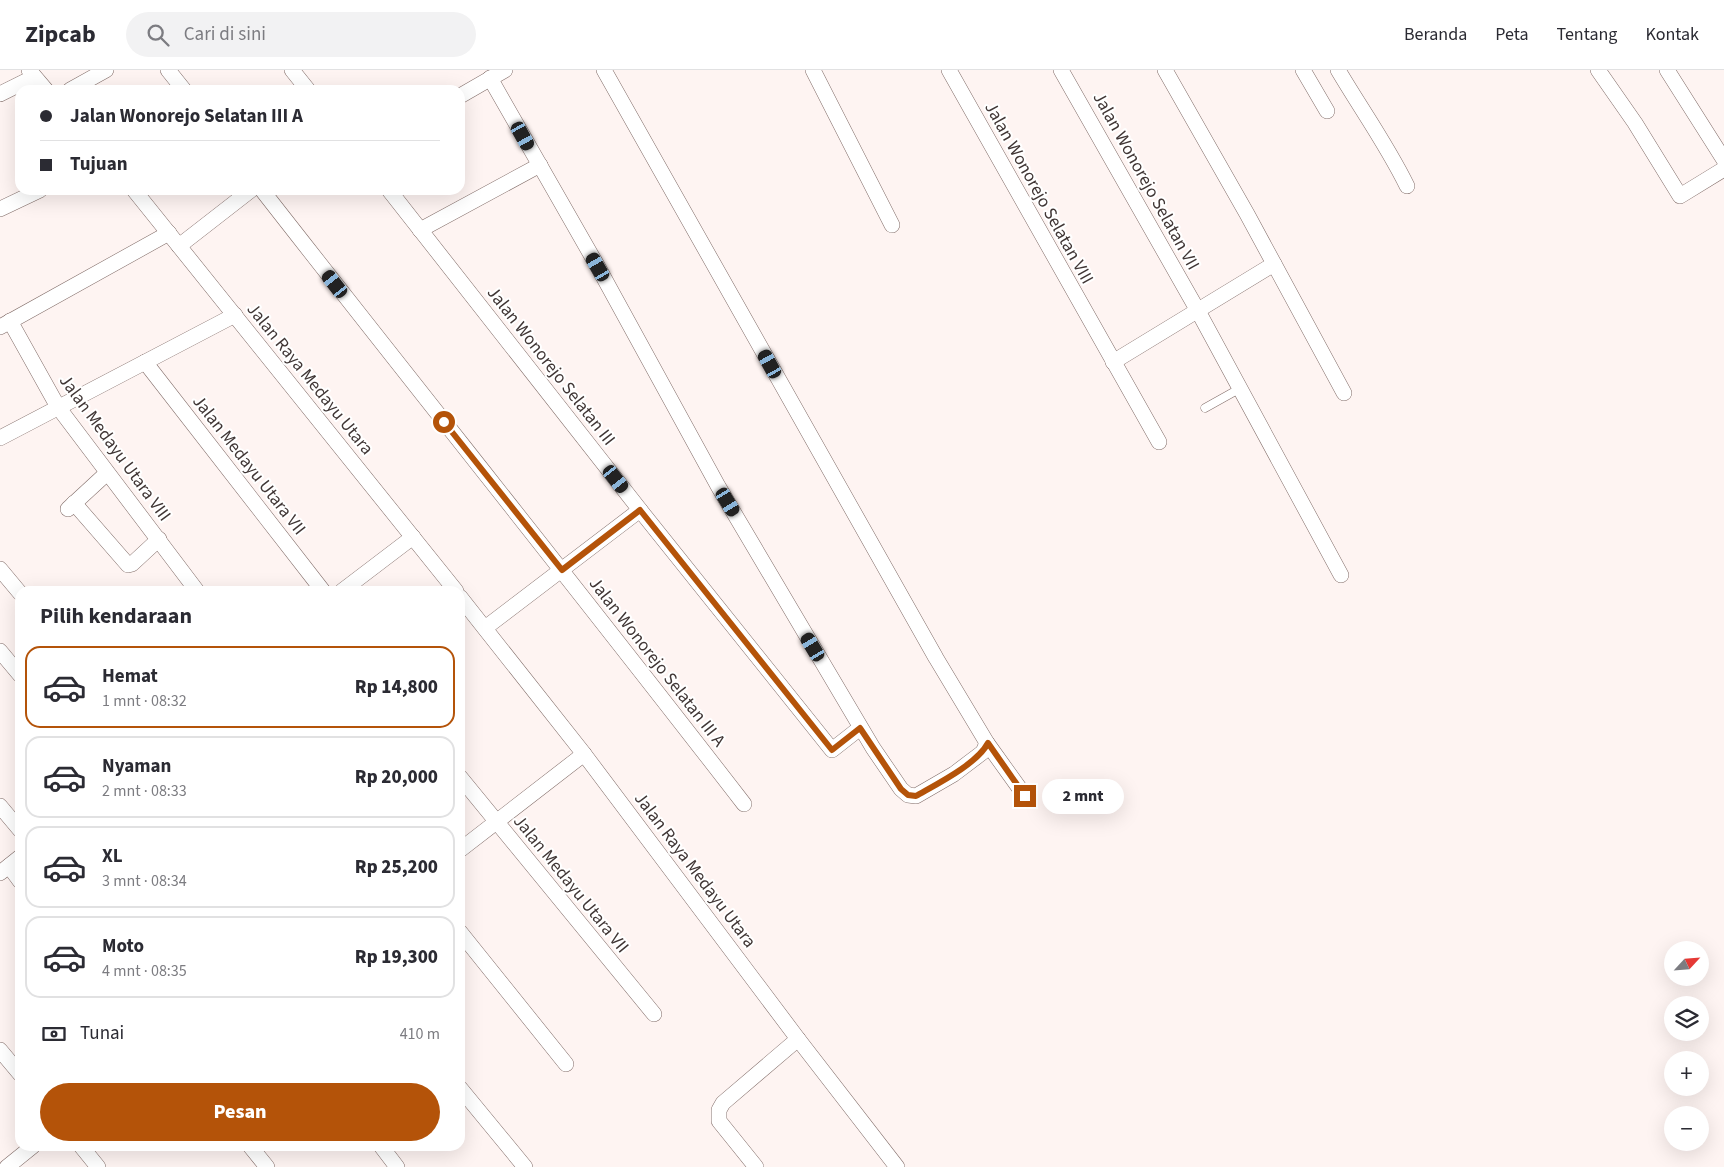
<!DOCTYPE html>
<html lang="id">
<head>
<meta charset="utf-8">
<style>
	:root { --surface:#fff; --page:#f2f2f3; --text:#2b2b33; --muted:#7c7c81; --line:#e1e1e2; --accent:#b45309 }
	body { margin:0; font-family:"Source Sans 3",sans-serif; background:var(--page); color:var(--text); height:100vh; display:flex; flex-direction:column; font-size:19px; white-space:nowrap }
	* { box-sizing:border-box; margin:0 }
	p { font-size:16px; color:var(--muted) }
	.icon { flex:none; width:28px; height:28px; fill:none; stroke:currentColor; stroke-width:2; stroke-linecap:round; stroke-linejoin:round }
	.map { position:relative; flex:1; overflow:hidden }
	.panel { position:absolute; left:15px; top:516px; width:450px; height:565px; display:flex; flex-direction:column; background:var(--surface); border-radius:15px; box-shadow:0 5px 20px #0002 }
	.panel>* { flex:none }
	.banner { position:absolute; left:15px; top:15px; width:450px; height:110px; border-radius:15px; box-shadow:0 5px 20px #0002; display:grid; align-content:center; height:110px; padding:0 25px; background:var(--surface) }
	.needle { width:32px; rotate:64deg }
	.fabs { position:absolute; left:1664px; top:871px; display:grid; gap:10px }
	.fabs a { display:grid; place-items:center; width:45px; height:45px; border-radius:50%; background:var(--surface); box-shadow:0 5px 20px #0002; font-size:25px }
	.end { position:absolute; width:22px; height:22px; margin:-11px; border:6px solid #b45309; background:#fff; box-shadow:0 0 0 2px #fff }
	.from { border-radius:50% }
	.bubble { position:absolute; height:35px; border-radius:18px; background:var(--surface); box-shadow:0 5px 20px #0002; font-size:16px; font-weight:800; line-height:35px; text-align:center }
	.car { position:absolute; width:15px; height:30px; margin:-15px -8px; border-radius:6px; box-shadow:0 0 4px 1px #0007; background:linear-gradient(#222 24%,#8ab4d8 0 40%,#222 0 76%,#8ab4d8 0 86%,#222 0) }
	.banner b { display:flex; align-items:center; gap:18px; height:48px; font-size:19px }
	.banner b+b { border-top:1px solid var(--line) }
	.banner i { width:12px; height:12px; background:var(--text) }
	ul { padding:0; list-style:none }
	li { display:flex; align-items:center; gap:15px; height:82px; margin:0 10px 8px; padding:0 15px; border:2px solid var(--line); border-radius:15px }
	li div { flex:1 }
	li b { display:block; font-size:19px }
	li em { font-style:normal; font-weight:800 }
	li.current { border-color:var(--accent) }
	li>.icon { width:45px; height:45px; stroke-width:1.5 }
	h2 { padding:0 25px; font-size:22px; line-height:60px }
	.pay { display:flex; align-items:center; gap:12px; height:55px; padding:0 25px; font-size:19px }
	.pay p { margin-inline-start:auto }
	.primary-button { display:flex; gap:10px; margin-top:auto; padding:10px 25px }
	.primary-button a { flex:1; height:58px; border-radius:30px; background:var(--accent); color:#fff; font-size:20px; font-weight:800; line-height:58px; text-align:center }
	header { display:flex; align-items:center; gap:30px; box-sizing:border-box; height:70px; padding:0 25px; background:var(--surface); border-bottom:1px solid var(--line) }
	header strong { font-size:24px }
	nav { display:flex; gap:28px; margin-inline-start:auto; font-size:18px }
	.search { width:350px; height:45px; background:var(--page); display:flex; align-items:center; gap:12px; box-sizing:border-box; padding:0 18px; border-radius:28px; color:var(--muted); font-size:19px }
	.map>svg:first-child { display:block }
</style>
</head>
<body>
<header>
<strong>Zipcab</strong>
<div class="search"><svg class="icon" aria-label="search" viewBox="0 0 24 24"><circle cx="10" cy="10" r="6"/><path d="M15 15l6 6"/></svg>Cari di sini</div>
<nav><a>Beranda</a><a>Peta</a><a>Tentang</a><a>Kontak</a></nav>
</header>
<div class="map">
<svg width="1724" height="1097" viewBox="0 0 1724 1097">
	<rect width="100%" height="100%" fill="#fef4f2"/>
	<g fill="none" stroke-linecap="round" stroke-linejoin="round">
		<defs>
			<polyline id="lane" points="1205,338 1239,319"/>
			<g id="street">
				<polyline points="29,0 46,20"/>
				<polyline points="168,0 184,20"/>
				<polyline points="292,0 308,20"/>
				<polyline points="604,0 936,588 987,673 1025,726"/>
				<polyline points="813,0 892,155"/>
				<polyline points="949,0 1159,372"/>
				<polyline points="1061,0 1198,241 1341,505"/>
				<polyline points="1165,0 1247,144 1344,323"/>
				<polyline points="1303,0 1327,41"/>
				<path d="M1338 0C1361 39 1387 75 1407 116"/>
				<polyline points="1598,0 1635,53 1680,126 1724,99"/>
				<polyline points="1667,0 1724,90"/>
				<polyline points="490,8 598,197 718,416 873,678 901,719 908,725 916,726 954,704 983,682 987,673"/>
				<polyline points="70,20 106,0"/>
				<polyline points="0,24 34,7"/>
				<polyline points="460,26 505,0"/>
				<polyline points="134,120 456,521"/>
				<path d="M262 120C422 325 585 528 744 734"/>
				<polyline points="389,120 640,440 485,558"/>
				<polyline points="0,139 40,120"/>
				<polyline points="420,160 540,95"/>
				<polyline points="179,176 251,120"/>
				<polyline points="10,251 58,337 197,521"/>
				<polyline points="0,257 169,163"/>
				<polyline points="145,292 323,521"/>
				<polyline points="1113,292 1274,194"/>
				<polyline points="0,368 235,245"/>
				<polyline points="74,433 128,495 132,494 159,469"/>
				<polyline points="68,439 107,403"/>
				<polyline points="640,440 832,680 860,658"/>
				<polyline points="0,499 20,523"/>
				<polyline points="342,521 413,467"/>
				<polyline points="460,527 584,684 798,969 897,1097"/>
				<polyline points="0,581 20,605"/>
				<polyline points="460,707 654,944"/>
				<polyline points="0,736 20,760"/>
				<polyline points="460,780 584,684"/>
				<polyline points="9,796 20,811"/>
				<polyline points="0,803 20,787"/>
				<polyline points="460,862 566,994"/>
				<polyline points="0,980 20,1004"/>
				<polyline points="460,1018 525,1097"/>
				<polyline points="81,1076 98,1097"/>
				<polyline points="250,1076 267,1097"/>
				<polyline points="381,1076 397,1097"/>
				<polyline points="7,1097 33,1076"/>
				<polyline points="756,1097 719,1051 719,1040 723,1033 798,969"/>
			</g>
		</defs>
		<use href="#lane" stroke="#816c68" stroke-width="9"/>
		<use href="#street" stroke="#816c68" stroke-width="16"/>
		<use href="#lane" stroke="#fff" stroke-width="8"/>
		<use href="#street" stroke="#fff" stroke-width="15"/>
	</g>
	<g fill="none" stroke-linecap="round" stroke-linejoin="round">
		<path stroke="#b45309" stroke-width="6" d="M444 352 562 500 640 440 832 680 860 658 901 719 908 725 916 726C937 714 977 694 988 673L1025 726"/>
	</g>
	<g text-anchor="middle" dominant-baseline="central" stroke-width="4" stroke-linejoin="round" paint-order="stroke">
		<g font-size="18" fill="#403635" stroke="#fff">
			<text transform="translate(1146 111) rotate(61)">Jalan Wonorejo Selatan VII</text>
			<text transform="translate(1039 123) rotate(61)">Jalan Wonorejo Selatan VIII</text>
			<text transform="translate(551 296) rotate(52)">Jalan Wonorejo Selatan III</text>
			<text transform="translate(310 309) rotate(51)">Jalan Raya Medayu Utara</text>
			<text transform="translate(115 378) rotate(54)">Jalan Medayu Utara VIII</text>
			<text transform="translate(249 395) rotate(52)">Jalan Medayu Utara VII</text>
			<text transform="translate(657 592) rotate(52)">Jalan Wonorejo Selatan III A</text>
			<text transform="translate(695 800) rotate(53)">Jalan Raya Medayu Utara</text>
			<text transform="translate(571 814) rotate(51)">Jalan Medayu Utara VII</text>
		</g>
	</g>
</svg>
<div class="fabs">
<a><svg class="needle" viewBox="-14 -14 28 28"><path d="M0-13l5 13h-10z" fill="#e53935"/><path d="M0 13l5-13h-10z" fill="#7c7c81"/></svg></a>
<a><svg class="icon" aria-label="layers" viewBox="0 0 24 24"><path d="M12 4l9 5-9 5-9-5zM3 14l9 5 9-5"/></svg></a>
<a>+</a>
<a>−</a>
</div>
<i class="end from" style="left:444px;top:352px"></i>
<i class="end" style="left:1025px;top:726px"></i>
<div class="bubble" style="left:1042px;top:709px;width:82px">2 mnt</div>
<i class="car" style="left:523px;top:66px;rotate:151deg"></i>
<i class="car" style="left:598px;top:197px;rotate:330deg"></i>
<i class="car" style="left:335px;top:214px;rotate:322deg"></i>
<i class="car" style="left:770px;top:294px;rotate:331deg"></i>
<i class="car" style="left:616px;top:409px;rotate:142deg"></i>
<i class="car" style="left:728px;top:432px;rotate:149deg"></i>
<i class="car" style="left:813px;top:577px;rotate:329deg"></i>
<div class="banner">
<b><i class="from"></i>Jalan Wonorejo Selatan III A</b>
<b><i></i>Tujuan</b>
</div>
<section class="panel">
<h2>Pilih kendaraan</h2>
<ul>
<li class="current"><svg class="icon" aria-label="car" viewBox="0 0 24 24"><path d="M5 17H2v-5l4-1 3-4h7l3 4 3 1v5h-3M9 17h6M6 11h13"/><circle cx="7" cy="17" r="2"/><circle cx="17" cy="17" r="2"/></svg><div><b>Hemat</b><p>1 mnt · 08:32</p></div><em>Rp 14,800</em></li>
<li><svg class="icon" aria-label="car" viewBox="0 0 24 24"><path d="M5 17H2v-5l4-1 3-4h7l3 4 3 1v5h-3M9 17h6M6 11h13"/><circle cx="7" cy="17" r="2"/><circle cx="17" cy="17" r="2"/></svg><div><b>Nyaman</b><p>2 mnt · 08:33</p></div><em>Rp 20,000</em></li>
<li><svg class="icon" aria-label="car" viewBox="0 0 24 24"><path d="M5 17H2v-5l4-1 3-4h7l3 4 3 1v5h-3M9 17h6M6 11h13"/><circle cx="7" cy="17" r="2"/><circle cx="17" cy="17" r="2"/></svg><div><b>XL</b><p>3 mnt · 08:34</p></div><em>Rp 25,200</em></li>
<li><svg class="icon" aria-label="car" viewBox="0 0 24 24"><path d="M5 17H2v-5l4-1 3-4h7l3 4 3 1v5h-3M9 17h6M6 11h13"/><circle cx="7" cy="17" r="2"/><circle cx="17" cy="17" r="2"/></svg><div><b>Moto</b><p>4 mnt · 08:35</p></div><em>Rp 19,300</em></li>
</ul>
<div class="pay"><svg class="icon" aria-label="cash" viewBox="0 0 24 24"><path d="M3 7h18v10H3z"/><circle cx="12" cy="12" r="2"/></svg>Tunai<p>410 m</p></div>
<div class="primary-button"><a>Pesan</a></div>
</section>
</div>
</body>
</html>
